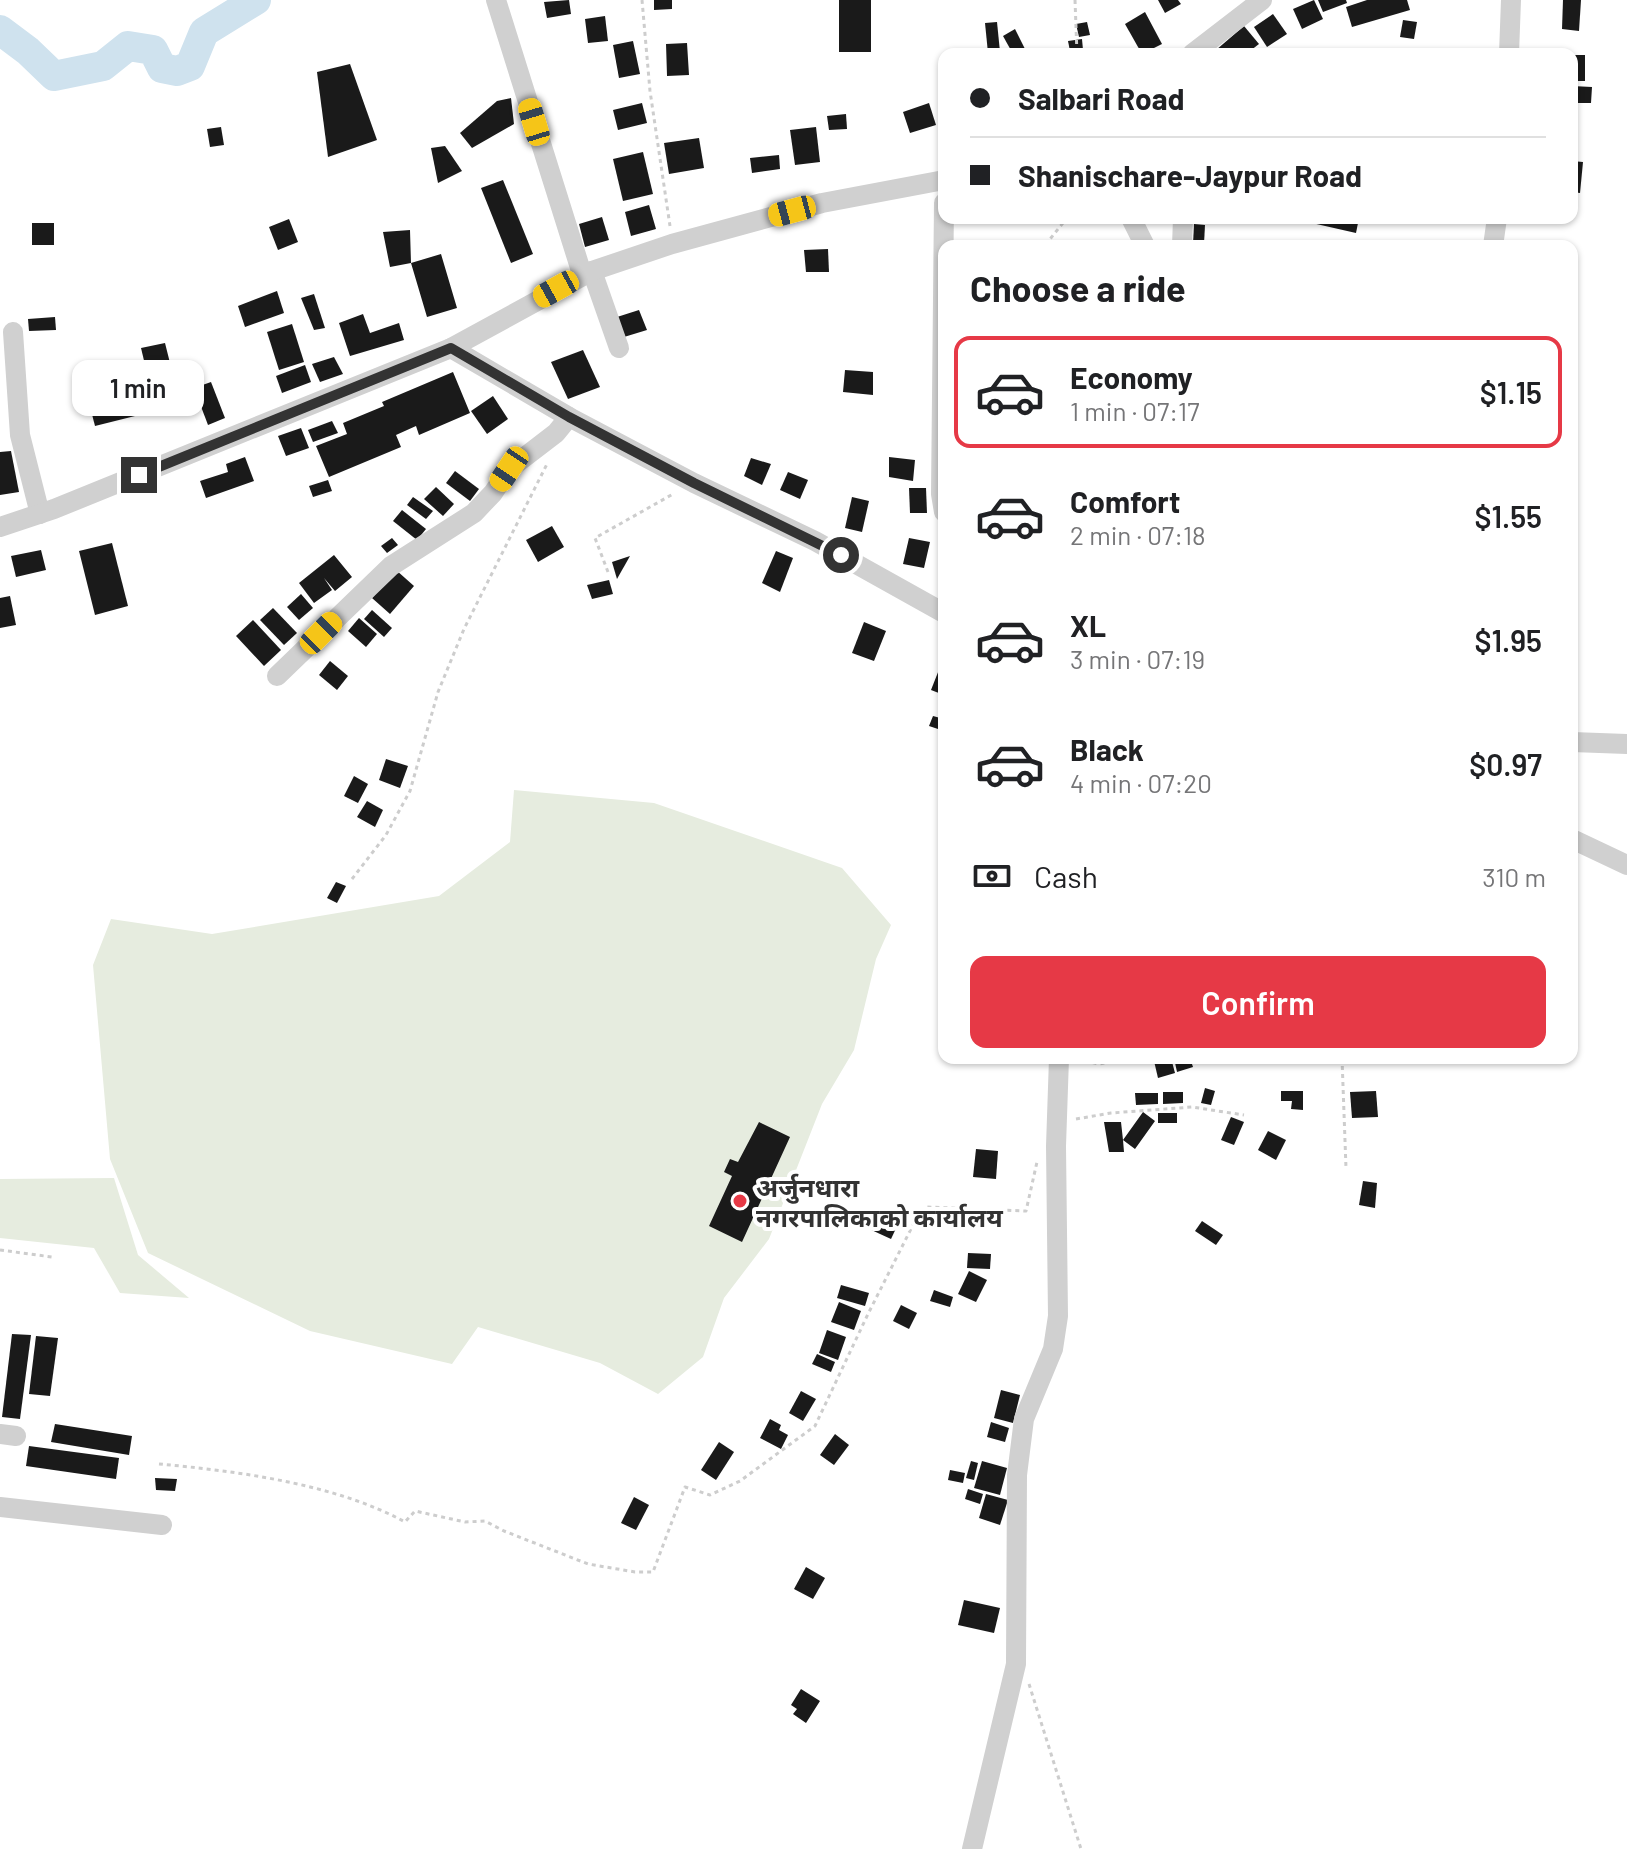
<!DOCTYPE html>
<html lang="en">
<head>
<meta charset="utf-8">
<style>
	:root { --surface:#fff; --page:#f6f6f6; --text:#202124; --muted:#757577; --line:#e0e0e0; --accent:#e63946 }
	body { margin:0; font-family:Barlow,"Noto Sans Devanagari",sans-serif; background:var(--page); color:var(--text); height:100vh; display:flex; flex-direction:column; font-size:30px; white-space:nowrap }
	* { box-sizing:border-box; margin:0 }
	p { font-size:26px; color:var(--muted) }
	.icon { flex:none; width:44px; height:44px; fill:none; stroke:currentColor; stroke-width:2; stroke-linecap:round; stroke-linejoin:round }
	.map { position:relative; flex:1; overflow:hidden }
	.panel { position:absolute; left:938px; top:240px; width:640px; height:824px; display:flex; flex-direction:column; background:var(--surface); border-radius:16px; box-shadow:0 2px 6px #0004 }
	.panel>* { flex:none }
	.banner { position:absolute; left:938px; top:48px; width:640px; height:176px; border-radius:16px; box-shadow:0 2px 6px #0004; display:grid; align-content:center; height:176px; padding:0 32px; background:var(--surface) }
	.end { position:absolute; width:36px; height:36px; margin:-18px; border:10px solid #333; background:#fff; box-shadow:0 0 0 4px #fff }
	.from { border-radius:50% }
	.bubble { position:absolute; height:56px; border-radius:16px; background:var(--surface); box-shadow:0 2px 6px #0004; font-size:26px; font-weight:600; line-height:56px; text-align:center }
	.car { position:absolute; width:24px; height:48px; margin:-24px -12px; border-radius:10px; box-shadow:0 0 6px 2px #0007; background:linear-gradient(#f5c518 24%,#345 0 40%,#f5c518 0 76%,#345 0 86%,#f5c518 0) }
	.banner b { display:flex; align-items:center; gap:28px; height:76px; font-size:30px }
	.banner b+b { border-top:2px solid var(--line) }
	.banner i { width:20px; height:20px; background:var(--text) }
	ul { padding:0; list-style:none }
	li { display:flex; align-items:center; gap:24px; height:112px; margin:0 16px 12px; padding:0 16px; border:4px solid transparent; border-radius:16px }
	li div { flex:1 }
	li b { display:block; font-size:30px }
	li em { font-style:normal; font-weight:600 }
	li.current { border-color:var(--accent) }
	li>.icon { width:72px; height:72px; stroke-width:1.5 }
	h2 { padding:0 32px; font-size:36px; line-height:96px }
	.pay { display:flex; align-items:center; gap:20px; height:88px; padding:0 32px; font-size:30px }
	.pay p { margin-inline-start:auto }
	.button { display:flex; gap:16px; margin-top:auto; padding:16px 32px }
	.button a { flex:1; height:92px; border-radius:16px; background:var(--accent); color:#fff; font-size:32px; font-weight:600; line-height:92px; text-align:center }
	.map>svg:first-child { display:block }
</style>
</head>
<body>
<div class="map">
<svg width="1627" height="1849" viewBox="0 0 1627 1849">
	<rect width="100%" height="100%" fill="#fff"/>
	<g fill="#e6ecdf">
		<polygon points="514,790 654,803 842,868 891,925 876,959 854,1050 822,1104 769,1239 724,1298 703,1357 658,1394 600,1363 478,1327 452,1364 310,1331 148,1253 110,1159 93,965 111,919 212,934 439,896 510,842"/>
		<polygon points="114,1178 138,1255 189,1298 120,1293 94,1248 0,1238 0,1179"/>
	</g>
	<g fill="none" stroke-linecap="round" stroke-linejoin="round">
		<polyline stroke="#cfe2ee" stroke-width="30" points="0,30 28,51 54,76 103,66 128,46 153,50 162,68 177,71 190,66 204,32 256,0"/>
	</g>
	<g fill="#1a1a1a">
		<polygon points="569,0 571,14 547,18 544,2"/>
		<polygon points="654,0 672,0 672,9 654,10"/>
		<rect x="839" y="0" width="32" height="52"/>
		<polygon points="1158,0 1178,0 1181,4 1165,13"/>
		<polygon points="1314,0 1323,19 1302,29 1293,9"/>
		<polygon points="1318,0 1346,0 1347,3 1323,12"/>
		<polygon points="1367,0 1407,0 1410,10 1352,27 1346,7"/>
		<polygon points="1563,0 1581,0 1579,31 1562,29"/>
		<polygon points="1145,12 1162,44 1142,54 1125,24"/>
		<polygon points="1273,14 1287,34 1267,47 1254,27"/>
		<polygon points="605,16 608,41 588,43 585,19"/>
		<polygon points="1403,20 1417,22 1414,39 1400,37"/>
		<polygon points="997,22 1000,52 988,53 985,23"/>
		<polygon points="1087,22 1090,35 1079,37 1076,24"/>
		<polygon points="1244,26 1259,44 1246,54 1219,54 1216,50"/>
		<polygon points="1015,29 1025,49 1017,54 1013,54 1003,36"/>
		<polygon points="1082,39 1083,50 1070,51 1068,41"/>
		<polygon points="633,41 640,74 619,78 613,45"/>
		<polygon points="687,43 689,75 667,76 666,44"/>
		<rect x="1572" y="55" width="13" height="26"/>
		<polygon points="350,64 377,140 328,157 317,72"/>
		<polygon points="1572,86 1592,87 1591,103 1572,103"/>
		<polygon points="511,98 514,124 472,148 460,133 497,101"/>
		<polygon points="642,103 647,123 618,130 613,110"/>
		<polygon points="929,103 936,125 910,133 903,112"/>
		<polygon points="846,114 847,129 829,130 827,116"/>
		<polygon points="221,127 224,145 210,147 207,129"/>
		<polygon points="816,127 820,162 795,165 790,130"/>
		<polygon points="699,138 704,168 669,174 664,143"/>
		<polygon points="445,146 462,171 438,183 431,148"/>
		<polygon points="643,152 653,194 623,201 613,159"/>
		<polygon points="779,155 780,169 752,173 750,158"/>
		<polygon points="1572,161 1583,162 1580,193 1572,192"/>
		<polygon points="503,180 533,254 511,263 481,188"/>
		<polygon points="649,205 656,229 631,236 625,212"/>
		<polygon points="602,217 609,240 585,247 579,224"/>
		<polygon points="983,218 1010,218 1010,223 983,222"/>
		<polygon points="1290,218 1359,218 1356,233"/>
		<polygon points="289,219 298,242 278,250 269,227"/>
		<rect x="32" y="223" width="22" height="22"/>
		<polygon points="1194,224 1205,225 1204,244 1193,244"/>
		<polygon points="410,230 411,263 441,254 457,308 427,317 411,263 390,267 383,232"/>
		<polygon points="828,249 829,272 806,272 804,250"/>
		<polygon points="277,291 284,313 245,327 238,306"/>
		<polygon points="314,294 325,328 314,330 301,298"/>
		<polygon points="639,310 647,330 624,337 617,317"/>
		<polygon points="363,314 370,333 399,323 404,340 350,356 339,323"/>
		<polygon points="55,317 56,330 29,331 28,319"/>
		<polygon points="292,324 304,362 279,370 267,332"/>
		<polygon points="165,343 171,367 147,373 141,348"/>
		<polygon points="583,350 600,387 568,399 551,362"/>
		<polygon points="334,357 343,374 320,382 312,364"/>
		<polygon points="305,365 311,382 282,393 276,376"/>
		<polygon points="845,370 873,372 873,395 843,392"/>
		<polygon points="453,372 470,413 419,435 416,426 396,435 401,447 329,477 316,446 347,434 343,423 384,406 382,402"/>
		<polygon points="211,382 225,418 208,425 194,388"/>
		<polygon points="126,387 135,416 95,426 87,395"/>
		<polygon points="493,396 508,419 487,434 471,411"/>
		<polygon points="332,421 338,433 313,442 308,430"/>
		<polygon points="301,428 309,448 286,456 278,436"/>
		<polygon points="11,451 19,492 0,495 0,452"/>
		<polygon points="245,457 254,481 206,498 200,481 228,472 226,464"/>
		<polygon points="889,457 915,460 913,481 889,477"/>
		<polygon points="751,458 771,464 762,485 744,476"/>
		<polygon points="455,471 479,489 470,501 446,483"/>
		<polygon points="788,472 808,480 800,499 780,490"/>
		<polygon points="328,480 332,491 313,497 309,486"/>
		<polygon points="436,487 454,504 443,516 424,499"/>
		<polygon points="909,488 926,488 927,513 910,513"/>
		<polygon points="413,497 433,511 426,519 407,505"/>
		<polygon points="852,497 869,501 862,532 845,528"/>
		<polygon points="402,510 426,529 417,540 393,521"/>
		<polygon points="552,526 564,547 538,562 526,540"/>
		<polygon points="392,538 398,545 387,553 381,546"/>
		<polygon points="909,538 930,542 924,568 903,564"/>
		<polygon points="112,543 128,606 95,615 79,551"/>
		<polygon points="41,550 46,570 16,577 11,556"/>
		<polygon points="776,551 793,558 780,592 762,583"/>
		<polygon points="334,555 352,577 335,591 324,578 332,590 314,603 299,583"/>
		<polygon points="630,556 617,579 612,562"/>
		<polygon points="396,570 414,586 390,614 372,598"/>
		<polygon points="609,580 613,594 592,599 587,585"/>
		<polygon points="301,594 313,608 299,620 287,607"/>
		<polygon points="10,596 16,625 0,628 0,598"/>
		<polygon points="273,608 297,633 284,645 260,620"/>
		<polygon points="372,610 392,628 384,637 364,619"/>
		<polygon points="359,618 377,634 366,647 348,631"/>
		<polygon points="253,620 281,650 264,666 236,636"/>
		<polygon points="864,622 886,631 874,661 852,653"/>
		<polygon points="944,657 944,695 931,690"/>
		<polygon points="330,661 348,676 337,690 319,675"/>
		<polygon points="933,716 944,719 944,731 929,726"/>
		<polygon points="386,759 408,766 400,788 379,780"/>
		<polygon points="354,776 368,784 358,803 344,796"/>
		<polygon points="367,801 383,810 375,827 357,817"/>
		<polygon points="336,882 346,886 337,903 327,898"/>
		<polygon points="1164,1058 1171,1058 1175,1073 1158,1078 1154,1061"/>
		<polygon points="1174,1058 1190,1058 1193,1067 1177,1072"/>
		<polygon points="1205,1088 1215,1091 1211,1105 1201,1103"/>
		<polygon points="1281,1091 1303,1091 1303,1110 1291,1109 1292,1101 1281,1101"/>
		<polygon points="1376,1091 1378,1117 1352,1118 1350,1092"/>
		<polygon points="1163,1092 1183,1092 1183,1103 1163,1104"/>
		<polygon points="1135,1093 1158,1093 1158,1104 1136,1105"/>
		<polygon points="1143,1112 1155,1121 1135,1149 1123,1140 1124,1152 1109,1152 1104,1122 1121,1122 1123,1140"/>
		<rect x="1158" y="1113" width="19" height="10"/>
		<polygon points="1231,1117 1244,1122 1234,1145 1221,1140"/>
		<polygon points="759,1122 790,1137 742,1242 709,1226 732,1176 724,1172 730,1159 738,1162"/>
		<polygon points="1268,1131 1286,1140 1276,1160 1258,1150"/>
		<polygon points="976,1149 998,1151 996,1179 973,1177"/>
		<polygon points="1363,1181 1377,1183 1375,1208 1359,1205"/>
		<polygon points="877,1208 900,1220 891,1239 867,1228"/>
		<polygon points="1202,1221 1223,1235 1216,1245 1195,1231"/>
		<polygon points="968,1253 991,1254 990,1269 967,1268"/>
		<polygon points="969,1271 987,1280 976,1302 958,1294"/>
		<polygon points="841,1285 869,1293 865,1306 837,1298"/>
		<polygon points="934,1290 953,1297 950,1307 930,1301"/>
		<polygon points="839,1302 861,1311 854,1330 831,1322"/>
		<polygon points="901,1305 917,1313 909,1329 893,1321"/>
		<polygon points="827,1330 846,1337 838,1360 819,1353"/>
		<polygon points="12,1334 31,1335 20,1419 2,1417"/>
		<polygon points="36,1336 58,1338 50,1396 29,1394"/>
		<polygon points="817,1354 835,1362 831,1372 812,1364"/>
		<polygon points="1001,1390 1020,1395 1013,1423 994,1418"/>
		<polygon points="801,1391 816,1399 803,1421 789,1413"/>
		<polygon points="770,1419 781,1425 779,1430 788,1435 781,1449 760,1438"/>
		<polygon points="991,1422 1009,1428 1005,1442 987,1437"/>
		<polygon points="55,1424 132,1436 129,1455 51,1442"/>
		<polygon points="835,1434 849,1445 834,1465 820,1455"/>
		<polygon points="719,1442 734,1452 716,1480 701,1470"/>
		<polygon points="29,1446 119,1458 116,1479 26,1466"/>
		<polygon points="971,1461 978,1463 974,1480 966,1478"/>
		<polygon points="982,1461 1007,1468 1000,1495 974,1488"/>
		<polygon points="950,1470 965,1473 963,1483 948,1480"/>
		<polygon points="155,1478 177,1479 175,1491 156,1490"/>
		<polygon points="968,1489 983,1494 980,1504 965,1499"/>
		<polygon points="986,1494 1008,1500 1000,1525 979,1518"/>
		<polygon points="634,1497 649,1505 636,1530 621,1523"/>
		<polygon points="806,1567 825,1578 813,1599 794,1589"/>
		<polygon points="964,1600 1000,1608 994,1633 958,1625"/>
		<polygon points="801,1689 820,1701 806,1723 793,1714 797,1709 791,1705"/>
	</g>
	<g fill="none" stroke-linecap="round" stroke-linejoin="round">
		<g stroke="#cdcdcd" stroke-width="3" stroke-dasharray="4 4" stroke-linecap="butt">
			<polyline points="642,0 650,91 670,226"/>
			<polyline points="1075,0 1077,54"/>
			<polyline points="1048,246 1050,239 1067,218"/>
			<polyline points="608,572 595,538 673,494"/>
			<polyline points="352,879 386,835 410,791 438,692 464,629 548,462"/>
			<polyline points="1342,1058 1346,1168"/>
			<polyline points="1077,1059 1099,1064 1130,1058"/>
			<polyline points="1076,1119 1111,1113 1192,1107 1244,1115"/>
			<polyline points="0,1250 52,1257"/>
			<path d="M159 1464C237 1471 336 1484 405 1522L415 1511 465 1522 485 1521 504 1531 588 1564 635 1572H653L685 1487 710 1495 740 1481 815 1426 868 1314 915 1221 927 1207 1026 1211 1037 1162"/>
			<polyline points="1029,1684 1081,1849"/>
		</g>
		<g stroke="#d0d0d0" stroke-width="20">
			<polyline points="496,0 582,274"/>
			<polyline points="1192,54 1262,0"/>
			<polyline points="1509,54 1511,0"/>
			<polyline points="944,203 941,494 944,512"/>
			<polyline points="1131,218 1145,246"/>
			<polyline points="1182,246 1183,218"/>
			<polyline points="1493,246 1497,218"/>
			<polyline points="592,271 619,348"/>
			<polyline points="13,332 20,435 40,514"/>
			<polyline points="451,348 569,417 694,483 815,541 944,613"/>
			<polyline points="0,527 54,509 451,348 592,271 672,244 822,203 944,180"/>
			<polyline points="277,676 391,566 474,513 493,493 509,469 556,433 569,417"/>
			<polyline points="1572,742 1627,744"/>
			<polyline points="1572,839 1627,865"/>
			<polyline points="0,1434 16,1436"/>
			<polyline points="0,1507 162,1525"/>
			<polyline points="972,1849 1016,1664 1017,1475 1024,1419 1053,1349 1058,1316 1056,1146 1059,1058"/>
		</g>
	</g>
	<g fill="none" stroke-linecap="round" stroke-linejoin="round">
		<polyline stroke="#333" stroke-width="10" points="139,475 451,348 569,417 694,483 841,555"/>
	</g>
	<circle fill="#e63946" stroke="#fff" stroke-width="3" cx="740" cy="1201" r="8"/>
	<g text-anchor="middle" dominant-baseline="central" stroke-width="8" stroke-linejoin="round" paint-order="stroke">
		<g font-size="26" font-weight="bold" fill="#333" stroke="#fff" text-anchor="start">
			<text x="756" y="1186">अर्जुनधारा<tspan x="756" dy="30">नगरपालिकाको कार्यालय</tspan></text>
		</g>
	</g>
</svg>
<i class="end from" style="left:841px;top:555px"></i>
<i class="end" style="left:139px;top:475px"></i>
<div class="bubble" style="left:72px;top:360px;width:132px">1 min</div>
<i class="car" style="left:534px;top:122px;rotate:343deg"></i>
<i class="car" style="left:792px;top:211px;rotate:255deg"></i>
<i class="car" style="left:556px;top:289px;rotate:241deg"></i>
<i class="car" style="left:509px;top:469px;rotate:214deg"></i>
<i class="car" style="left:321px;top:633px;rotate:45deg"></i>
<div class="banner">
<b><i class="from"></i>Salbari Road</b>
<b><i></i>Shanischare-Jaypur Road</b>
</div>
<section class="panel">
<h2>Choose a ride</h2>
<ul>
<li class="current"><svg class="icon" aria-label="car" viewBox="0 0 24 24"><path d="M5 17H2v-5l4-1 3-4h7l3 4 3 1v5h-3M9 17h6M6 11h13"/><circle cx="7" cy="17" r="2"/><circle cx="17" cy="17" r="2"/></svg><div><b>Economy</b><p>1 min · 07:17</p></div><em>$1.15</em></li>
<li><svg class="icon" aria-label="car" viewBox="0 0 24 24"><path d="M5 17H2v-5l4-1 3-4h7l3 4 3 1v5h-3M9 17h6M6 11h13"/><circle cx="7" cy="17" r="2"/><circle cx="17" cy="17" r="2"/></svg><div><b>Comfort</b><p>2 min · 07:18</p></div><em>$1.55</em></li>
<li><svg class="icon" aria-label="car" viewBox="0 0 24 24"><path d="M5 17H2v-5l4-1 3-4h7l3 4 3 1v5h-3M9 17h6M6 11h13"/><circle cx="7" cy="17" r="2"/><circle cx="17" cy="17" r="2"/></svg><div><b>XL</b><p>3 min · 07:19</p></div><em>$1.95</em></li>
<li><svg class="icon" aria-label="car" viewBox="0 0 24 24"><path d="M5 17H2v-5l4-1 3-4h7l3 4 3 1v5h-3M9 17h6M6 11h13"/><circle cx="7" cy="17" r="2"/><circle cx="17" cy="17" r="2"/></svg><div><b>Black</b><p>4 min · 07:20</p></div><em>$0.97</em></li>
</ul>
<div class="pay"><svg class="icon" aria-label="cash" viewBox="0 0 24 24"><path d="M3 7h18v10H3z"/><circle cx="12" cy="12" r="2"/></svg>Cash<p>310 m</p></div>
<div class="button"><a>Confirm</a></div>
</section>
</div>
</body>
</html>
